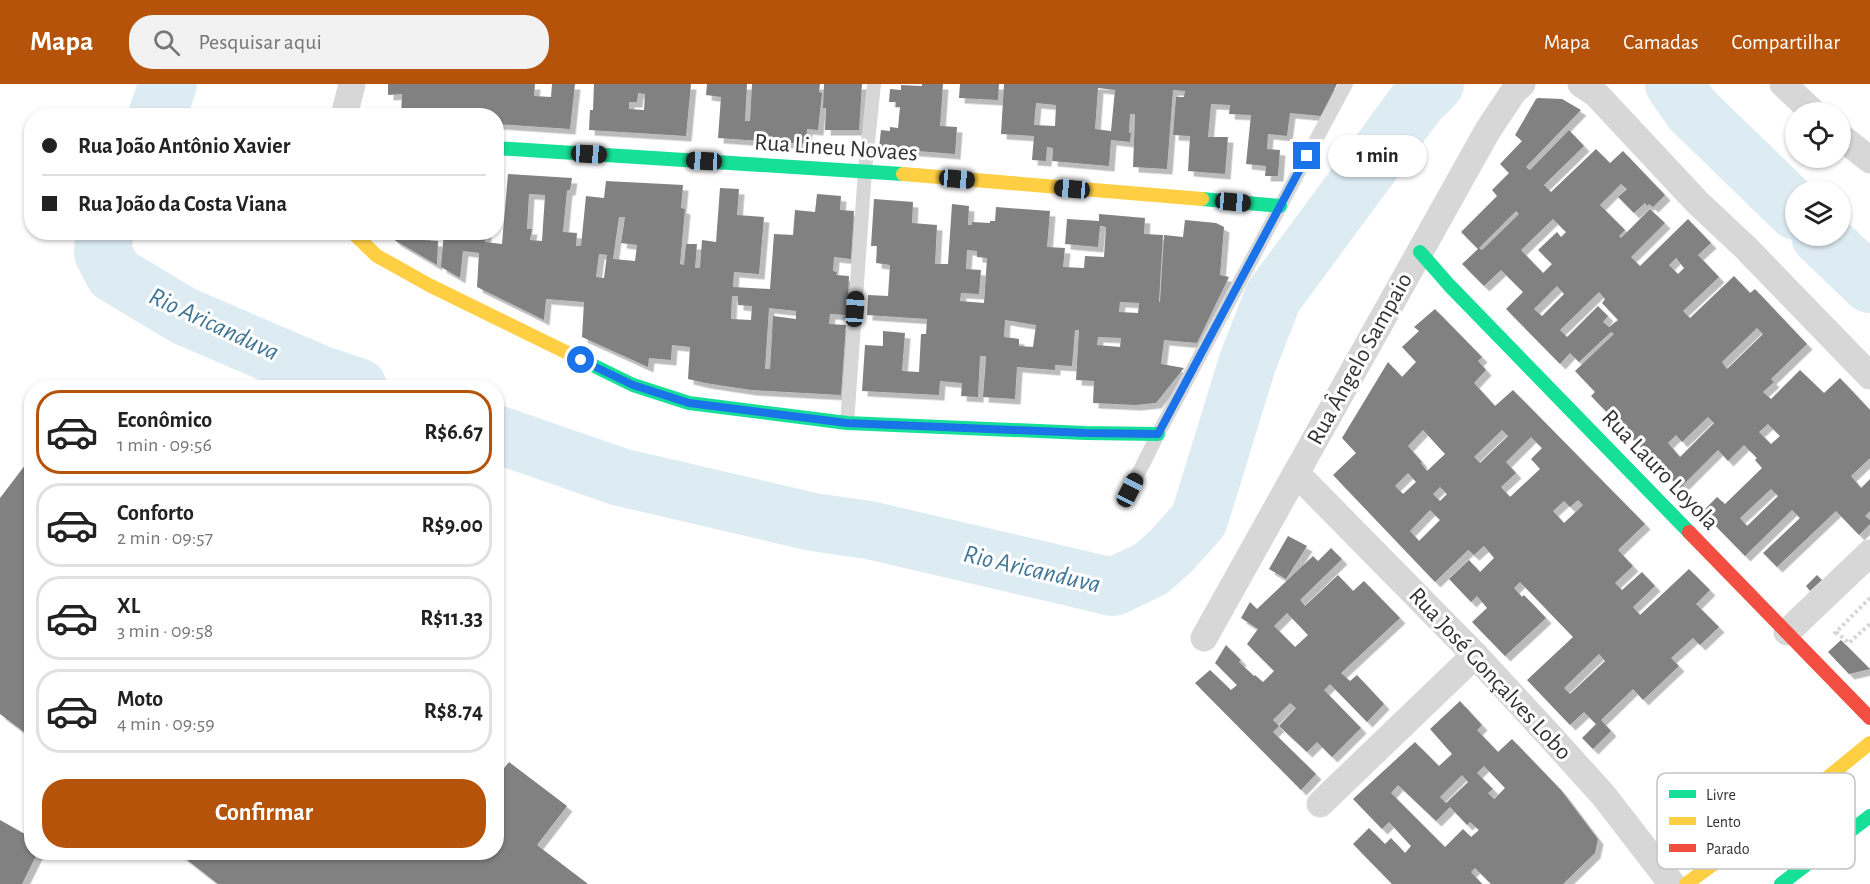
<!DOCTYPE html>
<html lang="pt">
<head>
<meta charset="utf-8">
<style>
	:root { --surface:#fff; --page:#f2f2f2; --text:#222; --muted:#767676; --line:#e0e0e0; --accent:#b45309 }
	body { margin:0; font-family:"Alegreya Sans",sans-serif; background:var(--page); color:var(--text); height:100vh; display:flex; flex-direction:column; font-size:22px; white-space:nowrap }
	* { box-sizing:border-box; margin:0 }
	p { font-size:20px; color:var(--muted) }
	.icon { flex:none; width:33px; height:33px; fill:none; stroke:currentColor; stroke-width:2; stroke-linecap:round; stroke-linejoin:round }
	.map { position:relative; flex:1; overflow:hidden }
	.sheet { position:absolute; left:24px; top:296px; width:480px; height:480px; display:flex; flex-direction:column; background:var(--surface); border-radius:24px; box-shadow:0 2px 4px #0004 }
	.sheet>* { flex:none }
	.banner { position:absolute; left:24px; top:24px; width:480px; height:132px; border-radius:24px; box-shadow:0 2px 4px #0004; display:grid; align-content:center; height:132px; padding:0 18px; background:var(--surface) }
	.buttons { position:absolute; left:1785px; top:18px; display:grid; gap:12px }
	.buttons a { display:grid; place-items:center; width:66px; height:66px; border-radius:50%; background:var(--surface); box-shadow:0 2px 4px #0004; font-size:30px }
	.end { position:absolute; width:27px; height:27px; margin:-14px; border:8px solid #1a73e8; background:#fff; box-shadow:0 0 0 3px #fff }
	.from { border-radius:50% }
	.bubble { position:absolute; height:42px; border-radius:21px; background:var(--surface); box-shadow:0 2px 4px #0004; font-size:20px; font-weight:700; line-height:42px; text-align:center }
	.car { position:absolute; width:18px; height:36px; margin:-18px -9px; border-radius:8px; box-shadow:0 0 4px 2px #0007; background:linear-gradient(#222 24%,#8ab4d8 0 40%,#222 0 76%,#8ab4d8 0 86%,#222 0) }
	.banner b { display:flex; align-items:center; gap:21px; height:57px; font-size:22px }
	.banner b+b { border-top:2px solid var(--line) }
	.banner i { width:15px; height:15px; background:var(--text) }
	ul { padding:10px 0 0; list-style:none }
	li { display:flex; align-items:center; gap:18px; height:84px; margin:0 12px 9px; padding:0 6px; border:3px solid var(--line); border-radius:24px }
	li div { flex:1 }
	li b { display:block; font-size:22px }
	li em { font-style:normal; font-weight:700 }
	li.current { border-color:var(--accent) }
	li>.icon { width:54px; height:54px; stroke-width:1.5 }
	.button { display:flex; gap:12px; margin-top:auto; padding:12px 18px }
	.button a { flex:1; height:69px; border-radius:24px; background:var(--accent); color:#fff; font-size:24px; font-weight:700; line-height:69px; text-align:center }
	header { display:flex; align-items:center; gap:36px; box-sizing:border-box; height:84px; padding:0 30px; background:var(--accent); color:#fff }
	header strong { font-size:28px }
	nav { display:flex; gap:33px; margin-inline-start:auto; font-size:21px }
	.search { width:420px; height:54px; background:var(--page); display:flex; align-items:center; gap:15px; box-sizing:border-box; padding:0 21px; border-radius:24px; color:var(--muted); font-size:22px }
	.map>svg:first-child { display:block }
</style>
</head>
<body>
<header>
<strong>Mapa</strong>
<div class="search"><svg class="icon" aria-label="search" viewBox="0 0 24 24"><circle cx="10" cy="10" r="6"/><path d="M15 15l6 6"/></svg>Pesquisar aqui</div>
<nav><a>Mapa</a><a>Camadas</a><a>Compartilhar</a></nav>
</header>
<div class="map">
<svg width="1870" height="800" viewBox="0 0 1870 800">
	<defs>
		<filter id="shadow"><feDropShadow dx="5.5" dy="5.5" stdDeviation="0" flood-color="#0004"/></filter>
	</defs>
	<rect width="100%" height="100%" fill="#fff"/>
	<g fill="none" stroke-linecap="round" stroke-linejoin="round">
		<g stroke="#ddebf3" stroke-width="58">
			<polyline points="1674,0 1692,26 1796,127"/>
			<polyline points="157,32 168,0"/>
			<polyline points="104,148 103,169 114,190 184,232 319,290 358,303"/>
			<polyline points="1820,152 1870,200"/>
			<polyline points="496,350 620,393 813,438 869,446 1113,503 1151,485 1171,467 1199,436 1247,280 1273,213 1417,18 1435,0"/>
		</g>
	</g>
	<g fill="#818181" fill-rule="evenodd" filter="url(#shadow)">
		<polygon points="388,0 535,0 534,12 551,13 552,0 575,0 570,45 496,40 496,32 401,32 402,10 388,11"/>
		<path d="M594 0H691L686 52 589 46 590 26H593ZM638 9 645 10 644 26 629 25V18H637Z"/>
		<polygon points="707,0 747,0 745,37 750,37 752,0 820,0 819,8 822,9 818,46 807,45 806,60 718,54 721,13 706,11"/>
		<polygon points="824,0 862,0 859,46 825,46 826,24 823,24"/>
		<polygon points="922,0 943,0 940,42 957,43 955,70 879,64 881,46 890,47 890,43 898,44 900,23 896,23 896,18 889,18 890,5 901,6 901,1 922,2"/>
		<polygon points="960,0 999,0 998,16 959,14"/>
		<path d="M1004 0H1337L1321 32 1290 29 1287 52 1268 50 1267 65 1280 66 1278 92H1265L1266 82 1246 80 1251 31 1229 30 1230 21 1211 20 1208 53H1228L1225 90 1188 87 1190 52 1173 51 1176 13H1184L1185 7 1173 6 1167 85 1133 83 1135 30H1130L1129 49H1131L1130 58 1111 56 1109 82 1052 77 1053 64 1047 63 1046 77 1032 76 1034 52 1001 50ZM1098 4 1115 6 1111 47 1095 45ZM1036 19 1056 21 1055 42 1034 41Z"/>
		<path d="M1538 14 1562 15 1581 26 1526 83 1530 86 1569 46 1584 62 1544 101 1551 108 1596 65 1610 79 1623 67 1665 111 1653 123 1649 120 1647 122 1645 119 1634 129 1618 113 1627 105 1621 100 1600 121 1625 146 1619 152 1621 154 1650 125 1665 139 1631 173 1640 182 1688 135 1711 159 1698 171 1719 193 1683 227 1690 234 1734 192 1750 209 1755 205 1807 260 1771 295 1774 298 1763 308 1771 315 1800 286 1824 309 1840 294 1870 326V374L1851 392 1861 404 1870 395V427L1865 432 1870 436V440L1859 451 1836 427 1777 483 1763 469 1800 434 1792 426 1745 472 1702 428 1717 413 1725 420 1762 384 1755 376 1757 374 1744 361 1728 377 1718 366 1680 404 1591 312 1595 308 1575 287 1614 250 1611 248 1579 278 1570 269 1560 280 1506 225 1523 208 1501 186 1484 202 1462 180 1478 165 1461 148 1497 112 1492 106 1509 89 1500 80 1522 57 1515 51 1536 15ZM1516 127 1519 130 1482 166 1479 164ZM1553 135 1566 148 1561 153 1557 148 1538 166 1552 180 1543 189 1521 166ZM1676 174 1684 184 1678 190 1669 181ZM1557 202 1564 210 1542 232 1534 225ZM1599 208 1605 215 1602 219 1618 236 1609 243 1603 238 1608 232 1598 222 1567 253 1560 246ZM1757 244 1763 250 1727 285 1722 278ZM1708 333 1714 339 1680 373 1668 359 1676 351 1682 358ZM1768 340 1780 352 1771 360 1759 348ZM1771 405 1778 412 1747 442 1740 434Z"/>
		<path d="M508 90 572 94 570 106H567L563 148 577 149 576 162H581L586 112 604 114 606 97 683 101 681 124 685 125 680 180 684 181 686 160H697L695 184H700L702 156 716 158 720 104 739 105 737 131 764 133 759 190 734 188 733 203 770 205 774 150 793 151 795 126 815 128 817 110 841 112 840 126 854 127 851 175 834 173 833 187 837 188 836 191 849 192 847 231 830 230 829 240 846 241 841 311 751 306 705 299 688 295 690 263 672 261 671 276 649 274 648 283 582 253 584 218 546 215 544 236 477 203 479 169 463 167 460 194 441 183 444 148H486L485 158 502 160ZM529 110 545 111 542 157 530 156 532 145H527ZM619 133H625L621 159 637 161 635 177 613 175ZM599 170 607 171 604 194 596 193ZM732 212H738V221L752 222 751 236 731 235ZM769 224 796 227V235L773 232 770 285H765Z"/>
		<path d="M874 115 913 118 912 139 937 141 935 180H948L952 120 969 122 968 141H972V138L990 139V137H995L996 123 1050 127 1047 163 1065 164 1063 183 1084 184 1085 172 1104 173 1106 143 1100 142 1098 163 1065 160 1067 135 1099 137V130L1145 134 1144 150 1163 151 1159 218H1160L1164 151 1183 153 1185 136 1216 139 1224 143 1220 191 1229 193 1197 259 1164 256 1161 280 1184 284 1156 319 1135 321 1093 319 1094 297 1076 296 1079 246H1075L1072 282 1055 281V286L1017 283 1015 315 983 313 986 272H980L978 313 961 312 962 299 940 297 939 311 862 307 865 261 883 262V247L905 249 902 287 919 288 921 250H926L927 235 867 231 868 211 888 212 890 181 876 179 877 162H871ZM967 166 977 167V173L987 174 984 219 960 217 961 209 979 210 981 186 966 185ZM1120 218 1139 219 1138 229 1119 228ZM1005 236 1036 241 1033 263 1019 262V255L1004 253ZM1098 253 1121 254 1120 263 1097 261Z"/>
		<polygon points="387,148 425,148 424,156 438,157 437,181 396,157"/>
		<path d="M1435 225 1482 273 1478 277 1486 286 1474 299 1495 322 1513 306 1645 440 1618 466 1633 482 1615 499 1622 506 1642 488 1655 502 1633 523 1640 531 1689 485 1710 506 1696 520 1719 543 1700 561 1693 554 1671 574 1679 582 1643 616 1633 605 1601 636 1611 647 1593 665 1582 654 1596 640 1584 628 1570 641 1527 596 1573 553 1520 498 1514 504 1522 513 1524 511 1546 534 1505 572 1472 538 1487 524 1477 512 1471 518 1449 495 1469 476 1480 488 1494 474 1484 462 1474 471 1468 466 1435 498 1333 391 1356 369 1342 354 1388 278 1402 293 1416 278 1402 263 1419 247 1414 243ZM1423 346 1445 370 1427 387 1421 379 1422 378 1408 362ZM1502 346 1508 352 1480 379 1474 373ZM1531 353 1542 364 1531 375 1540 385 1510 413 1501 403 1516 389 1506 378ZM1408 389 1416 398 1403 410 1395 402ZM1440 403 1447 410 1440 417 1433 410ZM1578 416 1583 421 1564 439 1553 427 1564 417 1570 423ZM1430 426 1440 436 1419 457 1410 447ZM1599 570 1605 577 1570 610 1564 604Z"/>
		<polygon points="29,376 32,378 32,654 0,630 0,414"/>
		<polygon points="1288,452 1307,462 1286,495 1269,485"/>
		<path d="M1331 464 1342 475 1300 516 1305 522 1338 491 1353 507 1364 497 1400 534 1341 589 1350 597 1357 591 1384 620 1367 638 1330 600 1324 606 1361 644 1332 673 1317 658 1307 668 1279 642 1273 648 1316 690 1301 706 1195 599 1210 586 1231 606 1237 601 1215 579 1226 561 1241 576 1239 578 1254 592 1255 591 1263 598 1274 587 1247 560 1258 545 1241 534 1250 518 1257 525 1313 472 1318 477ZM1287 529 1308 551 1295 563 1274 542ZM1290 619 1296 624 1279 642 1273 636Z"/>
		<polygon points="1817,491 1822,496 1810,507 1806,502"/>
		<polygon points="1841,556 1870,585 1849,590 1828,568"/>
		<path d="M1460 617 1482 641 1477 646 1498 668 1512 655 1561 706 1598 755 1595 769 1563 800H1491L1475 784 1471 788 1482 800H1392L1353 760 1369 744 1385 760 1391 754 1405 769 1411 762 1389 738 1382 745 1353 715 1415 658 1439 682 1452 670 1430 645ZM1484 682 1505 704 1494 715 1488 709 1493 705 1477 689ZM1462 691 1468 698 1446 719 1440 713ZM1398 701 1436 737 1450 723 1467 741 1470 738 1479 746 1471 753 1463 745 1445 763 1391 709Z"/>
		<polygon points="509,678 567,722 537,761 588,800 218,800 177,768 496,768 496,694"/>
		<polygon points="0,736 32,754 32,768 38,768 22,800 0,800"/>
	</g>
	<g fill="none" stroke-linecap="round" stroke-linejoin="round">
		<g stroke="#d6d6d6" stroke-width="4" stroke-dasharray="3 3" stroke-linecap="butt">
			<polyline points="1836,548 1849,559 1870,540"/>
			<polyline points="1834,550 1870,514"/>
		</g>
		<g stroke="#d7d7d7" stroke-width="14">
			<polyline points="847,339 865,87 874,0"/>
			<polyline points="1130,406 1158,350 1346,0"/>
		</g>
		<g stroke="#d7d7d7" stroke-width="27">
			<polyline points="1581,0 1597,11 1697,118 1746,164 1870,292"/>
			<polyline points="1783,0 1813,28"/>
			<polyline points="344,32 352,0"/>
			<polyline points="1840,52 1870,76"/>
			<polyline points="1296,389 1475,571 1548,650 1604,712 1672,800"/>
			<polyline points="1787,548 1870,469"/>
			<polyline points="1204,554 1488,46 1514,7 1522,0"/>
			<polyline points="1320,720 1475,571"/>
		</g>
		<g stroke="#16e098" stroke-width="14">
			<polyline points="496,64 903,90"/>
			<polyline points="1202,115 1280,122"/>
			<polyline points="1420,168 1449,201 1689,448"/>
			<polyline points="578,274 633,301 689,319 847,339 1085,349 1158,350"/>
			<polyline points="1781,800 1870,732"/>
		</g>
		<g stroke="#ffcf43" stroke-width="14">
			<polyline points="903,90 1202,115"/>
			<polyline points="352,148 377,172 429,201 578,274"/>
			<polyline points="1686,800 1784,729 1870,659"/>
		</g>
		<polyline stroke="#f24e42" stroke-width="14" points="1689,448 1870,634"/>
	</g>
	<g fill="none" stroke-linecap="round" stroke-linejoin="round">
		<polyline stroke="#1a73e8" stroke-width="8" points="581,276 633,301 689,319 847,339 1086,349 1158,350 1307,72"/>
	</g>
	<g text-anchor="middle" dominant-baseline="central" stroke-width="6" stroke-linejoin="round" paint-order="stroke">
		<g font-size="24" fill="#333" stroke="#fff">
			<text transform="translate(836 64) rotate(4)">Rua Lineu Novaes</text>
			<text transform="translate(1360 275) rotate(-61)">Rua Ângelo Sampaio</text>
			<text transform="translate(1660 386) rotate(46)">Rua Lauro Loyola</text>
			<text transform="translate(1490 590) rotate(47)">Rua José Gonçalves Lobo</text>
		</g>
		<g font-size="26" font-style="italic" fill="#3f7597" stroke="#fff">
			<text transform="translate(214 240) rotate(25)">Rio Aricanduva</text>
			<text transform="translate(1032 485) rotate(13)">Rio Aricanduva</text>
		</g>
	</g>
	<rect x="1657" y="689" width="198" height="96" rx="9" fill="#fff" stroke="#c2c2c2" stroke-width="1.5"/>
	<rect x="1669" y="706" width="27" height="8" fill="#16e098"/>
	<rect x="1669" y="733" width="27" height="8" fill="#ffcf43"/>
	<rect x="1669" y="760" width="27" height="8" fill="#f24e42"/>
	<g font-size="16" fill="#333">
		<text x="1706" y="716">Livre</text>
		<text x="1706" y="743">Lento</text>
		<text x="1706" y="770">Parado</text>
	</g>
</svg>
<div class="buttons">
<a><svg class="icon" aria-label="locate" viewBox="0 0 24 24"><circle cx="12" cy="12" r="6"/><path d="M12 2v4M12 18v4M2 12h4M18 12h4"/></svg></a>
<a><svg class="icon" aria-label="layers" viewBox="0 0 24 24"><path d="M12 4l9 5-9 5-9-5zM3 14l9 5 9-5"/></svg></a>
</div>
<i class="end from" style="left:581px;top:276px"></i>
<i class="end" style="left:1307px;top:72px"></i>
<div class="bubble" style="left:1328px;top:51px;width:99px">1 min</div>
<i class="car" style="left:589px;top:70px;rotate:93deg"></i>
<i class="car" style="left:704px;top:77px;rotate:273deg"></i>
<i class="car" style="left:957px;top:95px;rotate:95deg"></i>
<i class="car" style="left:1072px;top:105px;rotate:275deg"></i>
<i class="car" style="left:1233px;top:118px;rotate:95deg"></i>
<i class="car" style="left:855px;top:225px;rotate:4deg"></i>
<i class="car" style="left:1130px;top:406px;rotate:27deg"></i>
<div class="banner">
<b><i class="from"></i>Rua João Antônio Xavier</b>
<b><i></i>Rua João da Costa Viana</b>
</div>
<section class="sheet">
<ul>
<li class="current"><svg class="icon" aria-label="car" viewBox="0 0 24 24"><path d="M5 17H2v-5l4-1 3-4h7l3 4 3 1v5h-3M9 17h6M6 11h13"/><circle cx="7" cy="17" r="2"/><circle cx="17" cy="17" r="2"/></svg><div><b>Econômico</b><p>1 min · 09:56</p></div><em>R$6.67</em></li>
<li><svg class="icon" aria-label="car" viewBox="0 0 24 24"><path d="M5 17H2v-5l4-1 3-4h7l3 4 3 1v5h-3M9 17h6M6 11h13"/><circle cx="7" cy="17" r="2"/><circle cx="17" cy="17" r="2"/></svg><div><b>Conforto</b><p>2 min · 09:57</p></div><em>R$9.00</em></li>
<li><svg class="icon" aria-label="car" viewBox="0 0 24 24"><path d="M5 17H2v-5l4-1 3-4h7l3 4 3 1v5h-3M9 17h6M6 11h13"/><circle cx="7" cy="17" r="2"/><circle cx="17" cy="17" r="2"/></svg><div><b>XL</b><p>3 min · 09:58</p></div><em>R$11.33</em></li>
<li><svg class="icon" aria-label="car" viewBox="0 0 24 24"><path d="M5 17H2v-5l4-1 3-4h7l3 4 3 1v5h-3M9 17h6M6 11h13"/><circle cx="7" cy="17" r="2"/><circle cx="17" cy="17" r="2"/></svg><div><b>Moto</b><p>4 min · 09:59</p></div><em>R$8.74</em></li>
</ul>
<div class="button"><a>Confirmar</a></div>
</section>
</div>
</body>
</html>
